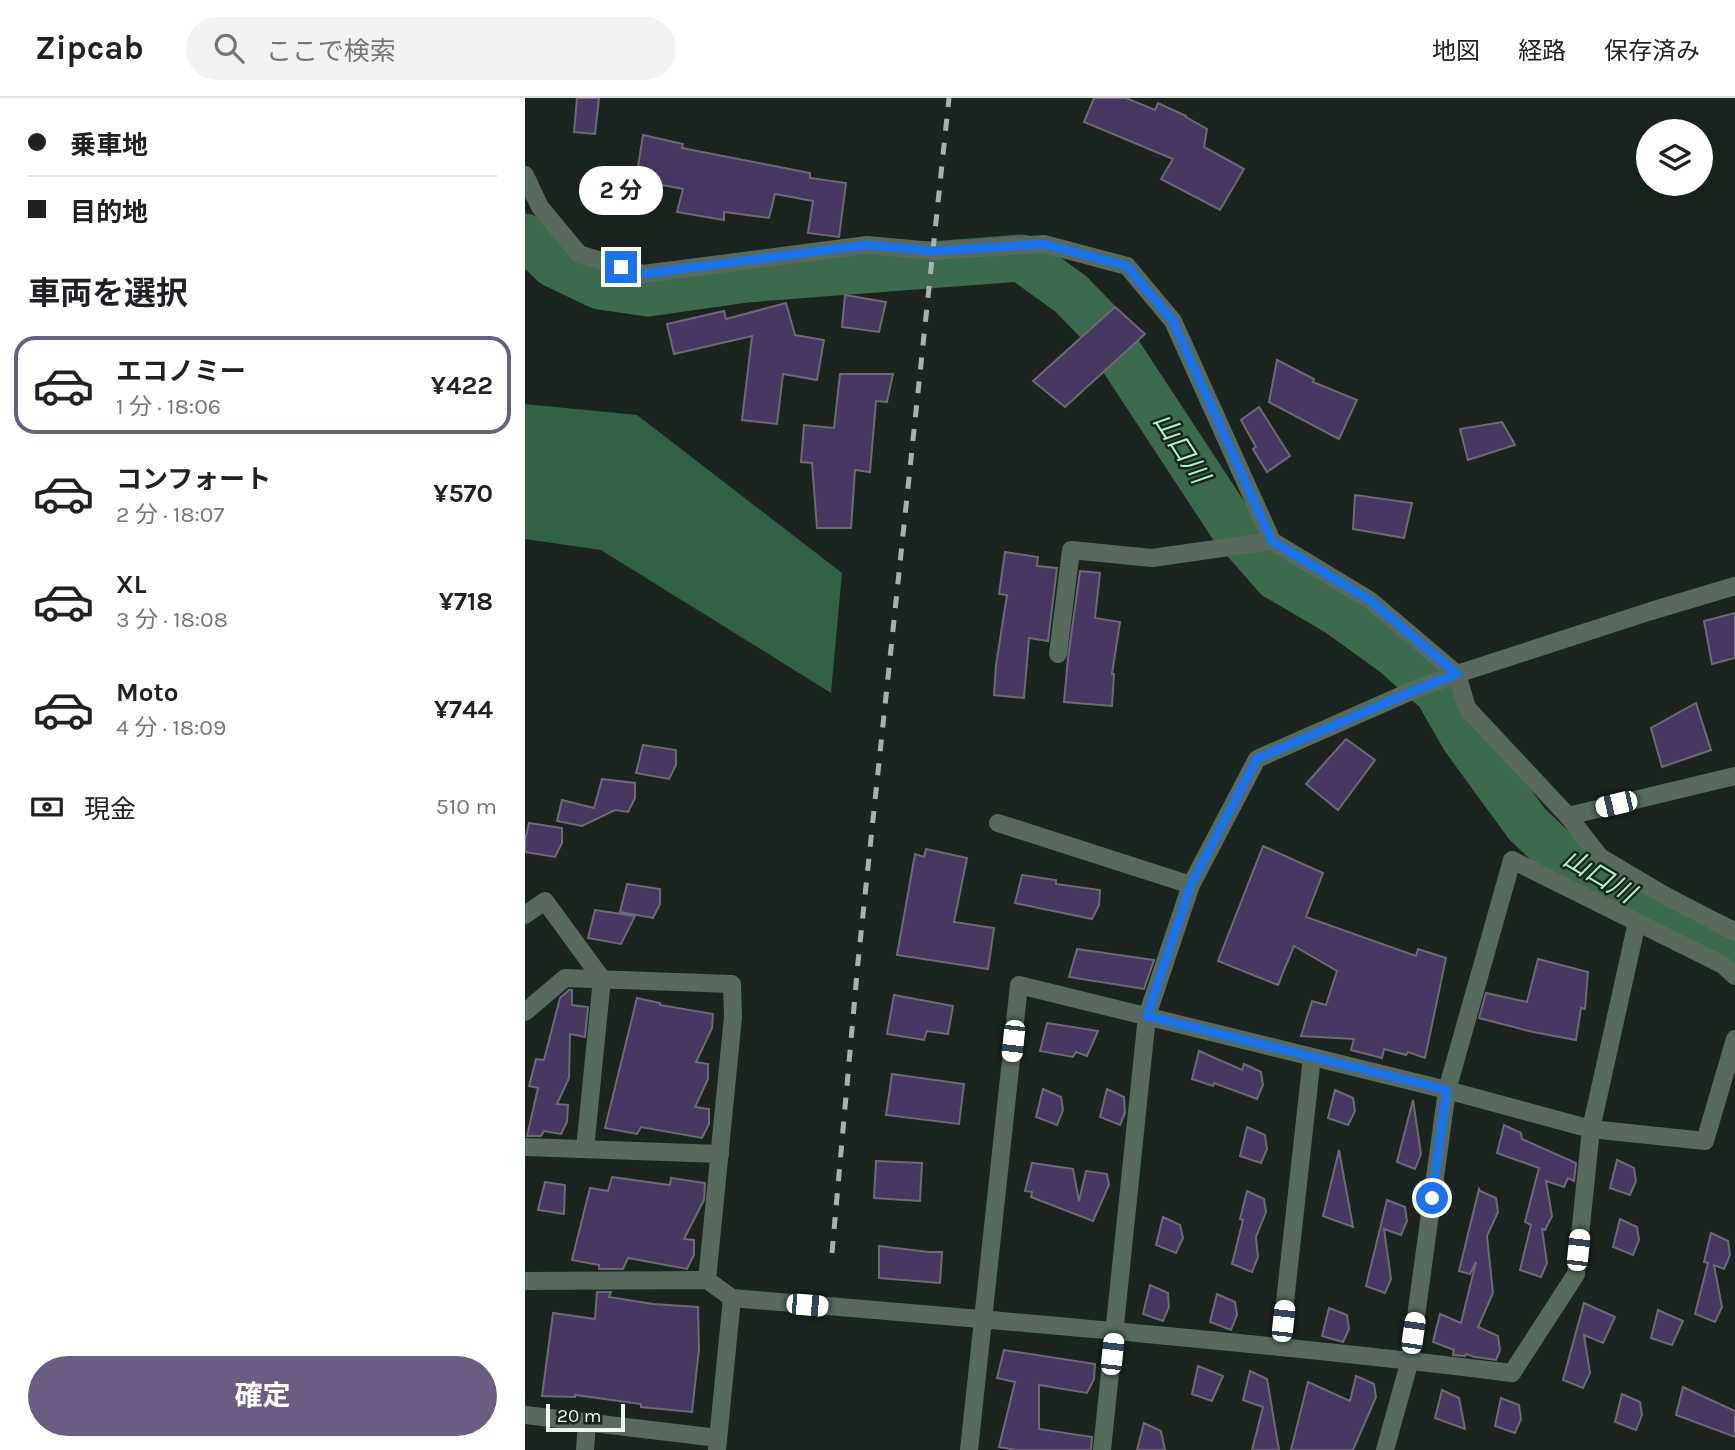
<!DOCTYPE html>
<html lang="ja">
<head>
<meta charset="utf-8">
<style>
	:root { --surface:#fff; --page:#f2f2f2; --text:#202124; --muted:#757577; --line:#e0e0e0; --accent:#685e81 }
	body { margin:0; font-family:Karla,"Noto Sans JP",sans-serif; background:var(--page); color:var(--text); height:100vh; display:flex; flex-direction:column; font-size:26px; white-space:nowrap }
	* { box-sizing:border-box; margin:0 }
	p { font-size:23px; color:var(--muted) }
	.icon { flex:none; width:38px; height:38px; fill:none; stroke:currentColor; stroke-width:2; stroke-linecap:round; stroke-linejoin:round }
	.map { position:relative; flex:1; overflow:hidden }
	.side { display:flex; flex-direction:column; background:var(--surface); width:525px }
	.side>* { flex:none }
	.hud { display:grid; align-content:center; height:154px; padding:0 28px; background:var(--surface) }
	.buttons { position:absolute; left:1111px; top:21px; display:grid; gap:14px }
	.buttons a { display:grid; place-items:center; width:77px; height:77px; border-radius:50%; background:var(--surface); box-shadow:0 7px 28px #0002; font-size:35px }
	.scale { position:absolute; left:21px; bottom:18px; width:79px; box-sizing:border-box; padding-left:7px; border:4px solid #eff5f1; border-top:0; font-size:19px; line-height:24px; white-space:nowrap; color:#eff5f1; -webkit-text-stroke:5px #1b241e; paint-order:stroke }
	.end { position:absolute; width:32px; height:32px; margin:-16px; border:9px solid #1a73e8; background:#fff; box-shadow:0 0 0 4px #fff }
	.from { border-radius:50% }
	.bubble { position:absolute; height:49px; border-radius:24px; background:var(--surface); box-shadow:0 7px 28px #0002; font-size:23px; font-weight:700; line-height:49px; text-align:center }
	.car { position:absolute; width:21px; height:42px; margin:-21px -10px; border-radius:9px; box-shadow:0 0 5px 2px #0007; background:linear-gradient(#fff 24%,#345 0 40%,#fff 0 76%,#345 0 86%,#fff 0) }
	.hud b { display:flex; align-items:center; gap:24px; height:66px; font-size:26px }
	.hud b+b { border-top:2px solid var(--line) }
	.hud i { width:18px; height:18px; background:var(--text) }
	ul { padding:0; list-style:none }
	li { display:flex; align-items:center; gap:21px; height:98px; margin:0 14px 10px; padding:0 14px; border:4px solid transparent; border-radius:21px }
	li div { flex:1 }
	li b { display:block; font-size:26px }
	li em { font-style:normal; font-weight:700 }
	li.on { border-color:var(--accent) }
	li>.icon { width:63px; height:63px; stroke-width:1.5 }
	h2 { padding:0 28px; font-size:32px; line-height:84px }
	.pay { display:flex; align-items:center; gap:18px; height:77px; padding:0 28px; font-size:26px }
	.pay p { margin-inline-start:auto }
	.cta { display:flex; gap:14px; margin-top:auto; padding:14px 28px }
	.cta a { flex:1; height:80px; border-radius:42px; background:var(--accent); color:#fff; font-size:28px; font-weight:700; line-height:80px; text-align:center }
	header { display:flex; align-items:center; gap:42px; box-sizing:border-box; height:98px; padding:0 35px; background:var(--surface); border-bottom:2px solid var(--line) }
	header strong { font-size:33px }
	nav { display:flex; gap:38px; margin-inline-start:auto; font-size:24px }
	.search { width:490px; height:63px; background:var(--page); display:flex; align-items:center; gap:18px; box-sizing:border-box; padding:0 24px; border-radius:38px; color:var(--muted); font-size:26px }
	main { display:flex; flex:1; min-height:0 }
	.map>svg:first-child { display:block }
</style>
</head>
<body>
<header>
<strong>Zipcab</strong>
<div class="search"><svg class="icon" aria-label="search" viewBox="0 0 24 24"><circle cx="10" cy="10" r="6"/><path d="M15 15l6 6"/></svg>ここで検索</div>
<nav><a>地図</a><a>経路</a><a>保存済み</a></nav>
</header>
<main>
<section class="side">
<div class="hud">
<b><i class="from"></i>乗車地</b>
<b><i></i>目的地</b>
</div>
<h2>車両を選択</h2>
<ul>
<li class="on"><svg class="icon" aria-label="car" viewBox="0 0 24 24"><path d="M5 17H2v-5l4-1 3-4h7l3 4 3 1v5h-3M9 17h6M6 11h13"/><circle cx="7" cy="17" r="2"/><circle cx="17" cy="17" r="2"/></svg><div><b>エコノミー</b><p>1 分 · 18:06</p></div><em>¥422</em></li>
<li><svg class="icon" aria-label="car" viewBox="0 0 24 24"><path d="M5 17H2v-5l4-1 3-4h7l3 4 3 1v5h-3M9 17h6M6 11h13"/><circle cx="7" cy="17" r="2"/><circle cx="17" cy="17" r="2"/></svg><div><b>コンフォート</b><p>2 分 · 18:07</p></div><em>¥570</em></li>
<li><svg class="icon" aria-label="car" viewBox="0 0 24 24"><path d="M5 17H2v-5l4-1 3-4h7l3 4 3 1v5h-3M9 17h6M6 11h13"/><circle cx="7" cy="17" r="2"/><circle cx="17" cy="17" r="2"/></svg><div><b>XL</b><p>3 分 · 18:08</p></div><em>¥718</em></li>
<li><svg class="icon" aria-label="car" viewBox="0 0 24 24"><path d="M5 17H2v-5l4-1 3-4h7l3 4 3 1v5h-3M9 17h6M6 11h13"/><circle cx="7" cy="17" r="2"/><circle cx="17" cy="17" r="2"/></svg><div><b>Moto</b><p>4 分 · 18:09</p></div><em>¥744</em></li>
</ul>
<div class="pay"><svg class="icon" aria-label="cash" viewBox="0 0 24 24"><path d="M3 7h18v10H3z"/><circle cx="12" cy="12" r="2"/></svg>現金<p>510 m</p></div>
<div class="cta"><a>確定</a></div>
</section>
<div class="map">
<svg width="1210" height="1352" viewBox="0 0 1210 1352">
	<rect width="100%" height="100%" fill="#1b241e"/>
	<polygon fill="#326245" points="0,306 112,317 317,475 306,595 76,452 0,441"/>
	<g fill="none" stroke-linecap="round" stroke-linejoin="round">
		<polyline stroke="#3b6a4d" stroke-width="47" points="0,139 29,166 75,188 123,195 221,181 496,160 546,196 574,225 708,429 752,479 812,514 869,555 913,594 940,641 1002,726 1042,764 1157,824 1195,842 1210,853"/>
	</g>
	<g fill="#463861" stroke="#6d6a75" stroke-width="2">
		<polygon points="52,0 74,0 70,36 49,34"/>
		<polygon points="569,0 601,0 630,12 633,5 661,18 661,19 682,31 679,49 719,71 695,112 636,81 648,61 559,24"/>
		<polygon points="118,37 158,46 157,50 285,75 285,80 321,85 314,139 283,135 288,103 250,96 244,120 199,114 199,122 152,114 158,91 111,82"/>
		<polygon points="320,197 361,204 354,234 317,229"/>
		<polygon points="261,205 270,237 299,242 292,282 258,276 252,326 217,322 227,238 149,256 142,226 199,213 201,221"/>
		<polygon points="590,209 620,236 540,309 508,283"/>
		<polygon points="752,262 789,281 788,284 832,302 814,341 744,304"/>
		<polygon points="315,276 368,276 362,304 351,303 345,374 330,372 326,430 292,430 287,365 276,364 279,327 309,330"/>
		<polygon points="734,309 765,358 742,374 728,351 731,349 716,322"/>
		<polygon points="977,324 990,347 943,362 935,331"/>
		<polygon points="830,397 887,405 879,440 828,431"/>
		<polygon points="480,454 513,459 512,468 532,470 523,543 504,540 499,600 469,597 471,567 482,497 474,496"/>
		<polygon points="555,473 575,475 570,520 595,524 587,576 589,576 587,608 539,604 543,560"/>
		<polygon points="1210,515 1210,560 1187,566 1179,523"/>
		<polygon points="1171,605 1186,652 1137,669 1126,630"/>
		<polygon points="821,641 850,662 813,712 781,686"/>
		<polygon points="118,647 151,652 151,667 144,681 111,675"/>
		<polygon points="77,681 110,685 110,700 103,714 90,712 57,728 32,723 37,702 69,710"/>
		<polygon points="4,725 37,730 37,745 30,759 0,754 0,742"/>
		<polygon points="738,748 798,775 781,819 891,858 893,851 921,860 900,960 883,954 881,957 859,951 857,960 826,952 829,941 776,938 787,903 801,907 812,873 769,848 753,887 693,863"/>
		<polygon points="401,751 442,760 429,824 469,830 463,871 372,857 390,756 399,759"/>
		<polygon points="497,777 531,782 531,786 575,792 574,807 567,821 490,805"/>
		<polygon points="102,786 135,791 135,806 128,820 95,814"/>
		<polygon points="70,812 110,818 96,846 63,840"/>
		<polygon points="552,851 629,862 619,891 544,879"/>
		<polygon points="1013,861 1063,874 1060,911 1056,910 1051,942 1008,934 954,920 961,895 1002,904"/>
		<polygon points="44,892 47,892 47,907 63,909 60,939 45,936 44,980 32,1006 43,1007 42,1024 36,1036 19,1033 16,1038 2,1038 13,990 4,988 11,961 19,962 35,900"/>
		<polygon points="369,897 428,908 423,936 402,933 399,942 362,936"/>
		<polygon points="112,900 135,905 135,907 188,916 187,930 171,964 183,966 183,981 170,1009 184,1011 184,1026 177,1040 116,1029 112,1036 80,1030"/>
		<polygon points="522,925 573,933 562,958 551,954 548,959 515,953"/>
		<polygon points="674,953 717,972 719,966 736,974 738,987 732,1001 689,985 688,988 667,981"/>
		<polygon points="367,976 439,986 434,1026 361,1017"/>
		<polygon points="518,991 536,999 538,1012 532,1027 511,1019"/>
		<polygon points="582,991 599,999 600,1015 595,1027 575,1019"/>
		<polygon points="810,992 828,1000 830,1013 823,1027 803,1020"/>
		<polygon points="888,1002 896,1056 890,1071 872,1064"/>
		<polygon points="979,1027 996,1035 997,1041 1051,1065 1049,1083 1043,1080 1039,1089 1021,1083 1027,1118 1020,1132 1017,1131 1022,1165 1016,1179 995,1172 1006,1127 1000,1124 1014,1070 972,1055"/>
		<polygon points="722,1029 740,1037 742,1051 736,1065 715,1058"/>
		<polygon points="814,1052 828,1129 798,1118"/>
		<polygon points="1092,1062 1109,1070 1111,1083 1105,1097 1085,1090"/>
		<polygon points="351,1063 397,1065 395,1103 349,1100"/>
		<polygon points="507,1065 548,1071 554,1103 561,1073 582,1076 584,1087 568,1123 506,1099 507,1094 500,1093"/>
		<polygon points="87,1079 145,1087 146,1080 180,1085 179,1102 159,1141 169,1142 169,1157 162,1171 103,1160 98,1171 74,1171 74,1167 47,1162 65,1090 83,1093"/>
		<polygon points="20,1084 40,1087 39,1116 13,1112"/>
		<polygon points="954,1091 955,1093 971,1100 973,1114 962,1138 968,1195 953,1229 973,1238 975,1252 971,1262 950,1259 941,1256 940,1258 928,1257 929,1252 908,1244 915,1216 936,1225 951,1164 945,1176 934,1173"/>
		<polygon points="722,1093 739,1101 741,1114 731,1139 733,1159 727,1174 707,1166 718,1122 715,1121"/>
		<polygon points="862,1102 880,1109 882,1123 876,1137 859,1131 866,1181 860,1195 841,1188"/>
		<polygon points="638,1119 655,1127 658,1140 651,1155 631,1147"/>
		<polygon points="1095,1121 1112,1129 1114,1142 1108,1157 1088,1149"/>
		<polygon points="1186,1135 1203,1143 1205,1157 1199,1171 1189,1167 1197,1209 1190,1224 1170,1216 1183,1165 1179,1164"/>
		<polygon points="354,1148 404,1154 417,1154 415,1185 354,1180"/>
		<polygon points="625,1187 643,1195 644,1209 638,1223 618,1216"/>
		<polygon points="72,1194 86,1194 84,1199 128,1206 173,1209 174,1251 167,1314 116,1309 116,1306 50,1297 50,1299 17,1298 28,1215 70,1221"/>
		<polygon points="692,1196 710,1204 712,1217 706,1232 685,1224"/>
		<polygon points="1059,1205 1090,1219 1078,1245 1059,1237 1065,1275 1058,1290 1038,1282"/>
		<polygon points="804,1210 822,1217 824,1231 818,1244 797,1238"/>
		<polygon points="1133,1212 1158,1223 1147,1247 1126,1240"/>
		<polygon points="479,1252 570,1266 569,1281 562,1295 514,1287 514,1331 567,1339 566,1352 491,1352 474,1349 490,1284 472,1280"/>
		<polygon points="673,1268 698,1278 687,1303 667,1296"/>
		<polygon points="725,1273 742,1281 754,1352 727,1352 738,1309 718,1302"/>
		<polygon points="831,1278 849,1286 851,1299 828,1352 766,1352 783,1284 825,1303"/>
		<polygon points="1158,1289 1210,1313 1210,1339 1151,1317"/>
		<polygon points="917,1292 934,1300 940,1331 910,1320"/>
		<polygon points="1097,1296 1115,1304 1117,1317 1111,1332 1090,1324"/>
		<polygon points="976,1300 994,1307 996,1321 990,1335 970,1328"/>
		<polygon points="619,1325 636,1333 640,1352 612,1352"/>
	</g>
	<g fill="none" stroke-linecap="round" stroke-linejoin="round">
		<g stroke="#576a5d" stroke-width="18">
			<polyline points="0,77 15,109 54,156 118,176 342,147 408,153 519,146 602,168 648,223 747,443 846,503 932,576 942,610 1043,718 1075,759 1139,797 1210,834"/>
			<polyline points="533,556 546,452 627,460 747,443"/>
			<polyline points="1043,718 1210,678"/>
			<polyline points="473,725 666,787"/>
			<polyline points="0,817 20,803 77,881 60,1051"/>
			<polyline points="0,914 40,880 207,886 208,919 182,1182"/>
			<polyline points="0,1049 195,1056"/>
			<path d="M0 1183 182 1182 207 1200C467 1222 728 1243 987 1275L1051 1176 1066 1031 1112 824"/>
			<polyline points="755,1249 787,959"/>
			<polyline points="0,1317 193,1340"/>
			<polyline points="60,1352 62,1324"/>
			<polyline points="192,1352 207,1200"/>
			<polyline points="444,1352 494,887 922,992 1066,1031 1180,1043 1210,941"/>
			<polyline points="577,1352 622,918 666,787 732,661 891,591 932,576 1126,513 1210,488"/>
			<polyline points="860,1352 885,1262 922,992 987,762 1198,867 1210,878"/>
		</g>
		<polyline stroke="#aab1ac" stroke-width="5" stroke-dasharray="12 12" stroke-linecap="butt" points="307,1155 333,864 424,0"/>
	</g>
	<g fill="none" stroke-linecap="round" stroke-linejoin="round">
		<polyline stroke="#1a73e8" stroke-width="9" points="96,169 118,176 342,147 408,153 519,146 602,168 648,223 747,443 846,503 932,576 891,592 732,661 666,787 622,918 922,992 907,1100"/>
	</g>
	<g text-anchor="middle" dominant-baseline="central" stroke-width="5" stroke-linejoin="round" paint-order="stroke">
		<g font-size="26" font-style="italic" fill="#abf7c6" stroke="#1b241e">
			<text transform="translate(656 350) rotate(57)">山口川</text>
			<text transform="translate(1074 778) rotate(31)">山口川</text>
		</g>
	</g>
</svg>
<div class="buttons">
<a><svg class="icon" aria-label="layers" viewBox="0 0 24 24"><path d="M12 4l9 5-9 5-9-5zM3 14l9 5 9-5"/></svg></a>
</div>
<div class="scale">20 m</div>
<i class="end from" style="left:907px;top:1100px"></i>
<i class="end" style="left:96px;top:169px"></i>
<div class="bubble" style="left:54px;top:68px;width:84px">2 分</div>
<i class="car" style="left:1091px;top:706px;rotate:257deg"></i>
<i class="car" style="left:488px;top:943px;rotate:186deg"></i>
<i class="car" style="left:1053px;top:1152px;rotate:6deg"></i>
<i class="car" style="left:282px;top:1207px;rotate:95deg"></i>
<i class="car" style="left:758px;top:1223px;rotate:6deg"></i>
<i class="car" style="left:888px;top:1235px;rotate:8deg"></i>
<i class="car" style="left:587px;top:1256px;rotate:6deg"></i>
</div>
</main>
</body>
</html>
